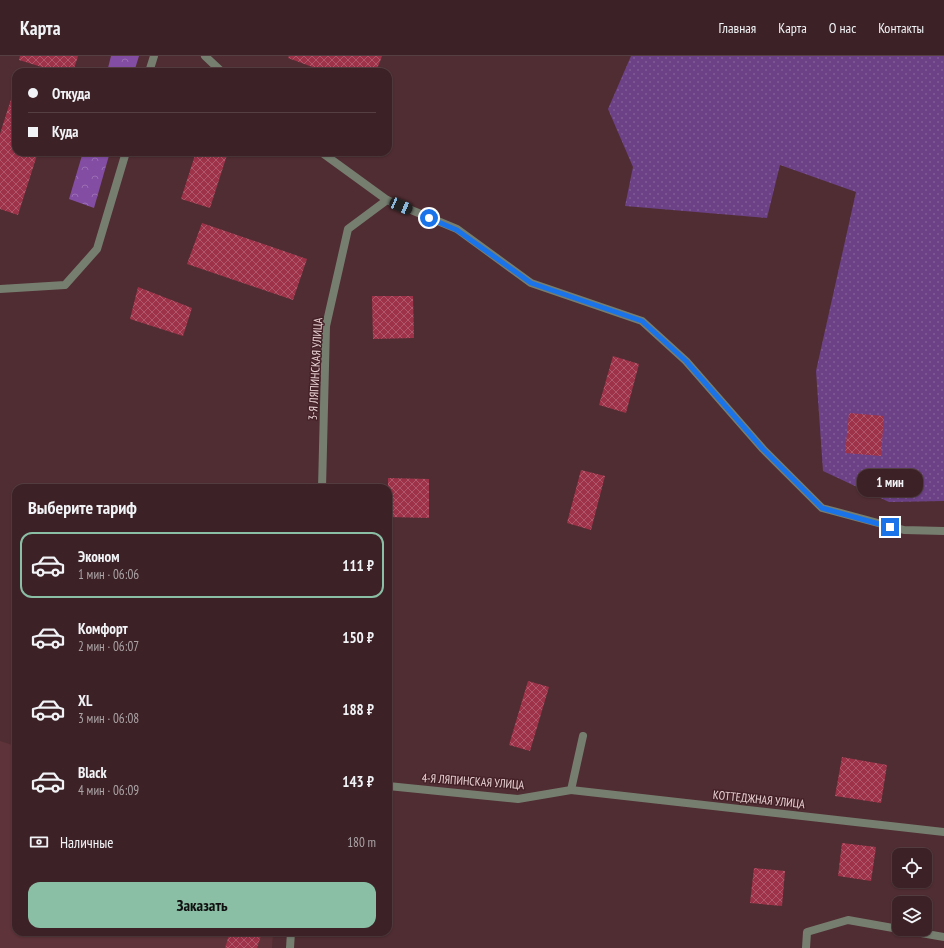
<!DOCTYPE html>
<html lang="ru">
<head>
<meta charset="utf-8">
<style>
	:root { --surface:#3c2226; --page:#472f32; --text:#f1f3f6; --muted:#aca4a7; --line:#553f43; --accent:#8abfa5 }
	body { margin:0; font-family:"PT Sans Narrow",sans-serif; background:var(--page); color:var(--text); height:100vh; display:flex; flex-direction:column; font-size:15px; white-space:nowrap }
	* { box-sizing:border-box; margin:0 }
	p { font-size:13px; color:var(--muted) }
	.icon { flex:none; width:22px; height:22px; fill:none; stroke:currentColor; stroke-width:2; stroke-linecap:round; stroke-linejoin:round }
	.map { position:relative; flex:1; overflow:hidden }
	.drawer { position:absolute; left:12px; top:428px; width:380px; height:452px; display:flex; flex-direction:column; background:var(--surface); border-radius:12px; box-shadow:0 1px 3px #0004,0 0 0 1px var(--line) }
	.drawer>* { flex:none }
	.guide { position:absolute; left:12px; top:12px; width:380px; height:88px; border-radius:12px; box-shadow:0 1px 3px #0004,0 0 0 1px var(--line); display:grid; align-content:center; height:88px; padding:0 16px; background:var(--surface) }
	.tools { position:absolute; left:892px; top:792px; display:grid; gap:8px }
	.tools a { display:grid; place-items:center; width:40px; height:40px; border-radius:8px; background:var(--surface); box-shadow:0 1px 3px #0004,0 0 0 1px var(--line); font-size:20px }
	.end { position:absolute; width:18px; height:18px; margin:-9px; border:5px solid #1a73e8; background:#fff; box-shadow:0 0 0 2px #fff }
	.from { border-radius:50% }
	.bubble { position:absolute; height:28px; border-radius:12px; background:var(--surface); box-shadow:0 1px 3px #0004,0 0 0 1px var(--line); font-size:13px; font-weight:700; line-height:28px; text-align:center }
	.car { position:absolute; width:12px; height:24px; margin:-12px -6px; border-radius:5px; box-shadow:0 0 3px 1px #0007; background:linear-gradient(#222 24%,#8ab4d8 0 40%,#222 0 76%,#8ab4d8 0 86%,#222 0) }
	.guide b { display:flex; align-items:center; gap:14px; height:38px; font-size:15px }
	.guide b+b { border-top:1px solid var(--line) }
	.guide i { width:10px; height:10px; background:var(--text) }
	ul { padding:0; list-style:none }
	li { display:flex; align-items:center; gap:12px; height:66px; margin:0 8px 6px; padding:0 8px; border:2px solid transparent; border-radius:12px }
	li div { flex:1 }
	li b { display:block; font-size:15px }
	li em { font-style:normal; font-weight:700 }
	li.active { border-color:var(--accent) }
	li>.icon { width:36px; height:36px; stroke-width:1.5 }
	h2 { padding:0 16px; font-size:18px; line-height:48px }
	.pay { display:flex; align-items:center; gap:10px; height:44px; padding:0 16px; font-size:15px }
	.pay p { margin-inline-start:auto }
	.action { display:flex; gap:8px; margin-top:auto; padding:8px 16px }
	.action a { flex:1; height:46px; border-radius:12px; background:var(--accent); color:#111; font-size:16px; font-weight:700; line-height:46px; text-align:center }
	header { display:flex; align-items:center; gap:24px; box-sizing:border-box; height:56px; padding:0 20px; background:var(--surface); border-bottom:1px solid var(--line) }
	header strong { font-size:19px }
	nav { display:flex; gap:22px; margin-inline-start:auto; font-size:14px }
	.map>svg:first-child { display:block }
</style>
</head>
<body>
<header>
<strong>Карта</strong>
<nav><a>Главная</a><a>Карта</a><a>О нас</a><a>Контакты</a></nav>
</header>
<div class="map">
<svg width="944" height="892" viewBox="0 0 944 892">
	<defs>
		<pattern id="forest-crowns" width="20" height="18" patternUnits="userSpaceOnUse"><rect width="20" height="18" fill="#834da4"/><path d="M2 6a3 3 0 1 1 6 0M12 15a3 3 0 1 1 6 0" fill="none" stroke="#9b6eb4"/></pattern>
		<pattern id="garden-dots" width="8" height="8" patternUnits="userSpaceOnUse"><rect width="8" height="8" fill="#6c4186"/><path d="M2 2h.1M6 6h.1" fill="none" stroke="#815c96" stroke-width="1.8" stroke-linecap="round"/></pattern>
		<pattern id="building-cross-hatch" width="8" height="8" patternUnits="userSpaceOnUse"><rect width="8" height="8" fill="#9d3249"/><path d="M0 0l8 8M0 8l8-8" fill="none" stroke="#af586b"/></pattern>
	</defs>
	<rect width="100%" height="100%" fill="#502d32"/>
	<polygon fill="#5e3339" points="0,685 16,690 16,876 273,876 272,892 0,892"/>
	<g fill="url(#forest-crowns)">
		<polygon points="111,0 139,0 134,16 107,16"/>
		<polygon points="83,96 110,96 94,152 69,143"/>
	</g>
	<polygon fill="url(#garden-dots)" points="631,0 944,0 944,445 889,446 823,415 816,315 856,136 780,109 767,162 625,150 633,111 608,53"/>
	<g fill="url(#building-cross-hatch)">
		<polygon points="20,0 78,0 73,16 58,16 19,4"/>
		<polygon points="289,0 382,0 376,16 326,16 288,2"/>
		<polygon points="12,40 16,40 16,96 38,96 18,159 0,153 0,78"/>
		<polygon points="196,96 228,96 210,152 181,143"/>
		<polygon points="202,167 307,203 293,244 187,208"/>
		<polygon points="138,231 192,252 183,280 130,263"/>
		<polygon points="372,240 413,240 414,282 373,283"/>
		<polygon points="613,300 639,308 626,357 599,349"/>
		<polygon points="849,357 884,360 881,400 845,397"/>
		<polygon points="581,414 605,420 591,474 567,467"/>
		<polygon points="388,422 429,423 429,462 388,461"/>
		<polygon points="528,625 549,631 530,695 509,689"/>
		<polygon points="842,701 887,709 881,747 835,740"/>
		<polygon points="842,787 876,791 871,825 838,820"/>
		<polygon points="754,812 785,815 782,850 750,847"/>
		<polygon points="230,876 262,876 257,892 225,892"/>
	</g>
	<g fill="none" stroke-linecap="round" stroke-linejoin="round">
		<g stroke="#767e70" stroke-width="8">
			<polyline points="205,0 222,16"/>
			<polyline points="321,96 387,144"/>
		</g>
		<g stroke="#767e70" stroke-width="8">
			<polyline points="149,16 154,0"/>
			<polyline points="0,233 65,229 97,193 126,96"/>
			<polyline points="322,432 326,270 348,173 387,144 457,173 531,227 642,265 686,305 763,393 822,452 904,474 944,475"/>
			<polyline points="388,730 518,743 571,734 583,680"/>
			<polyline points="571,734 944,776"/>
			<polyline points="290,892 291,876"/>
			<polyline points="806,892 807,876 848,864 944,881"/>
		</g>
	</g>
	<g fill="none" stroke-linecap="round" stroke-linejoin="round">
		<polyline stroke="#1a73e8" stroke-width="5" points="429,162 457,174 531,227 642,265 686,305 763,393 822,452 890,471"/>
	</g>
	<g text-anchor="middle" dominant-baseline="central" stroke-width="3" stroke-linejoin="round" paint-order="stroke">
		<g font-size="12" fill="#ead3d5" stroke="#452228">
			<text transform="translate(315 313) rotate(-87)">3-Я ЛЯПИНСКАЯ УЛИЦА</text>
			<text transform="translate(473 725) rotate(4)">4-Я ЛЯПИНСКАЯ УЛИЦА</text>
			<text transform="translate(759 743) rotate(6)">КОТТЕДЖНАЯ УЛИЦА</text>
		</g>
	</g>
</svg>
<div class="tools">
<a><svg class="icon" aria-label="locate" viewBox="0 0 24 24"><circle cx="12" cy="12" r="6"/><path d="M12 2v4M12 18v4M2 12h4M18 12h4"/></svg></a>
<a><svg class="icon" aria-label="layers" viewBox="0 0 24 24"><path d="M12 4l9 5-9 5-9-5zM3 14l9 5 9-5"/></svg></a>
</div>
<i class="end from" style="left:429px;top:162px"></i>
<i class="end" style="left:890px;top:471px"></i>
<div class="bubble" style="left:857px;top:413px;width:66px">1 мин</div>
<i class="car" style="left:401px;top:150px;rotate:113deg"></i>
<div class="guide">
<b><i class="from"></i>Откуда</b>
<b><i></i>Куда</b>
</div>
<section class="drawer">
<h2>Выберите тариф</h2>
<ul>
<li class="active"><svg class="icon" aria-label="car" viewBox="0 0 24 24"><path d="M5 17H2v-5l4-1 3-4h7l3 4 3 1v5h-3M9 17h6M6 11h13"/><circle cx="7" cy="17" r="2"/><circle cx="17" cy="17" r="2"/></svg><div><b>Эконом</b><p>1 мин · 06:06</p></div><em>111 ₽</em></li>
<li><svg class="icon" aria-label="car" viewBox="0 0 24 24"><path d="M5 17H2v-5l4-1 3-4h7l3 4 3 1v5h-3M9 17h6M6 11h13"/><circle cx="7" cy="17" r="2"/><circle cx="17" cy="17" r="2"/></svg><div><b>Комфорт</b><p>2 мин · 06:07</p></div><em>150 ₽</em></li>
<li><svg class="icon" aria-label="car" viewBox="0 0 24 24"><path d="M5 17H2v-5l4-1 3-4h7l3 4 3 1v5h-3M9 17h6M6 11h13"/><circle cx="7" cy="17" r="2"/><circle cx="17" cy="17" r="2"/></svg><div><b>XL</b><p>3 мин · 06:08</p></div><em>188 ₽</em></li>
<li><svg class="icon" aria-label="car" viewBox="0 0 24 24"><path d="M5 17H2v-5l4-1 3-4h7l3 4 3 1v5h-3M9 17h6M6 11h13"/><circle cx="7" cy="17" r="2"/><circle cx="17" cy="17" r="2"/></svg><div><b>Black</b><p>4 мин · 06:09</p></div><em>143 ₽</em></li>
</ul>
<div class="pay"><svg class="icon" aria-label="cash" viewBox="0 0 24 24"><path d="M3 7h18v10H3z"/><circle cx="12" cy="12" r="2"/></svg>Наличные<p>180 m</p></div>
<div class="action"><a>Заказать</a></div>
</section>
</div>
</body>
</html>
